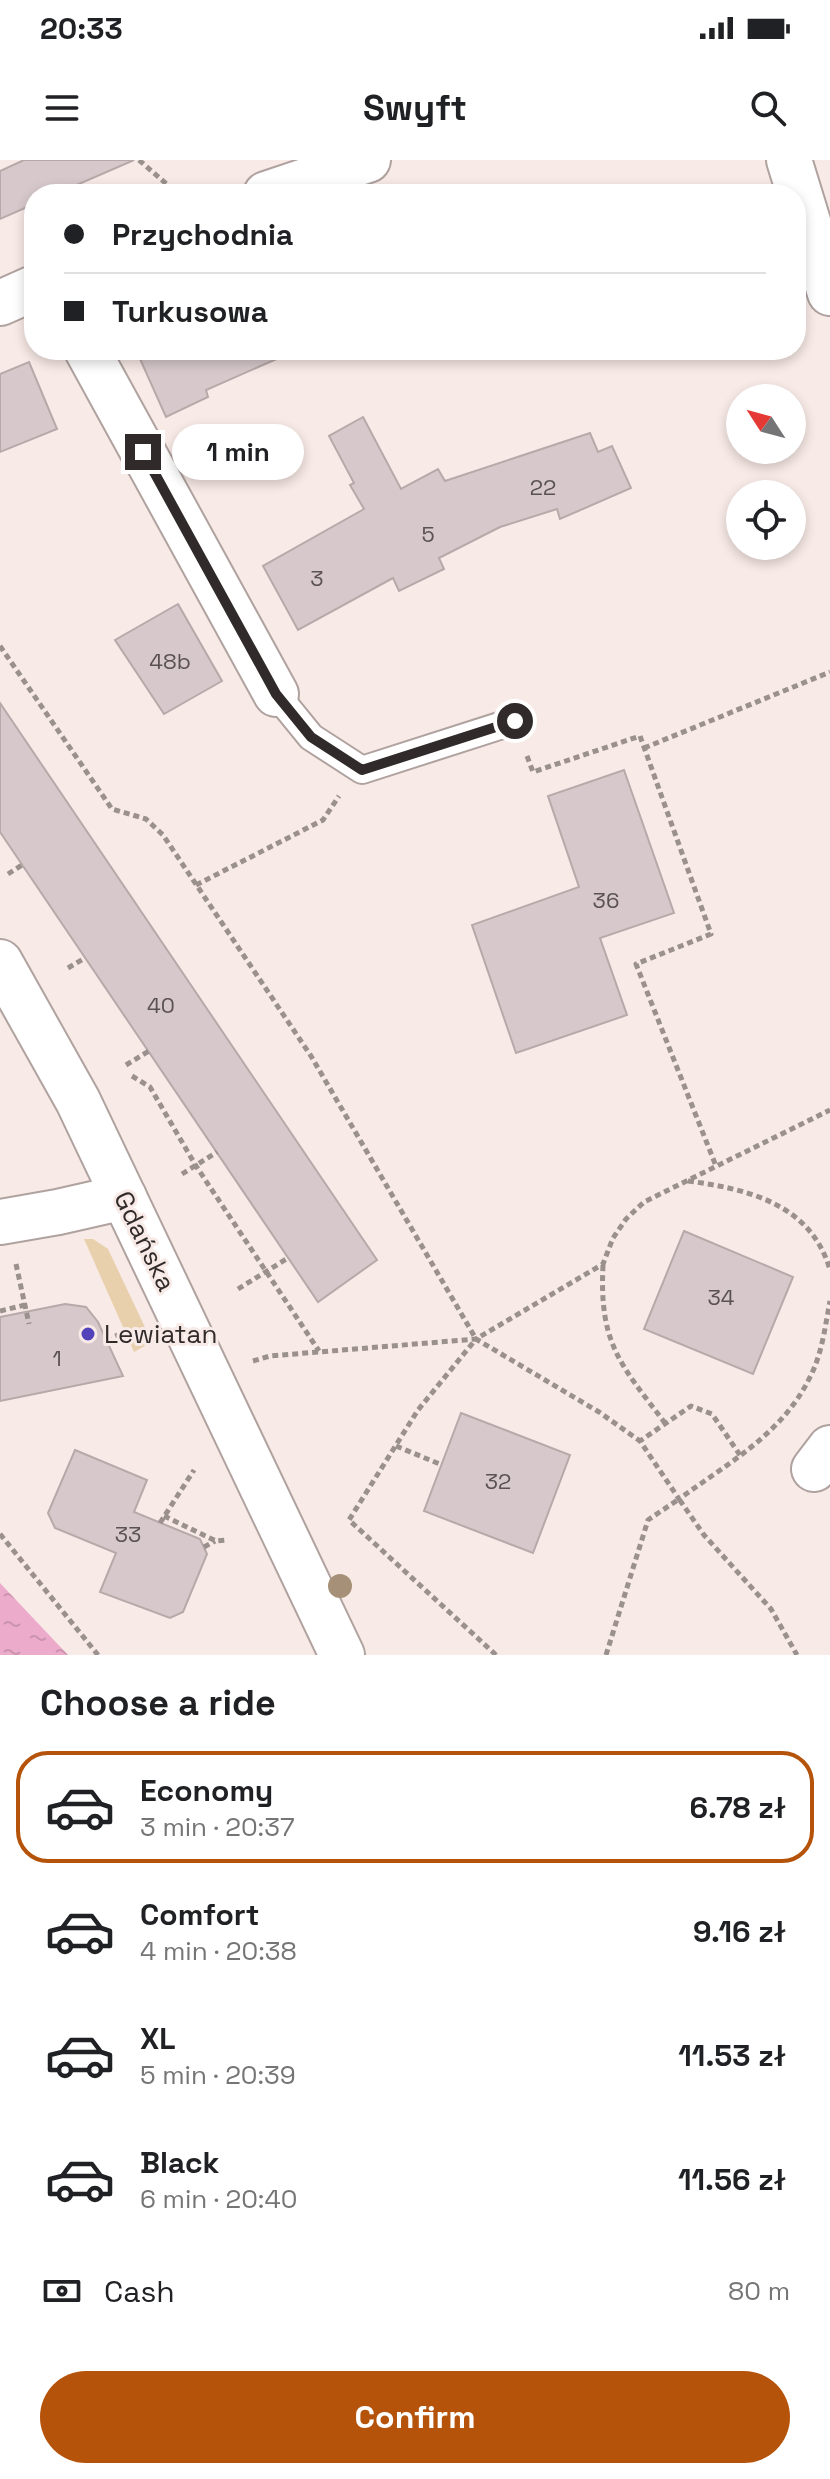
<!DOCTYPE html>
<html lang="en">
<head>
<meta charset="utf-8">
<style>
	:root { --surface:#fff; --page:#f2f2f2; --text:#202124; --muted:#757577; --line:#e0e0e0; --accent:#b45309 }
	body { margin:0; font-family:"Space Grotesk",sans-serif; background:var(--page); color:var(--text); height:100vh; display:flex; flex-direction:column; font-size:30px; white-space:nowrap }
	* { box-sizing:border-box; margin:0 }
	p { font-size:26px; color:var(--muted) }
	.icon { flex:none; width:44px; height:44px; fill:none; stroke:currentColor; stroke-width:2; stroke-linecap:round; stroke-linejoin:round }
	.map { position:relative; height:1495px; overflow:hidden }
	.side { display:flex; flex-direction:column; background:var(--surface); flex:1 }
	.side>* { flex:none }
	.top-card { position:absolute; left:24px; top:24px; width:782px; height:176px; border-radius:32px; box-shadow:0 4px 12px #0003; display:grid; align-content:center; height:176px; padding:0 40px; background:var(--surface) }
	.needle { width:52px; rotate:306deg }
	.buttons { position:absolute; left:726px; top:224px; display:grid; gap:16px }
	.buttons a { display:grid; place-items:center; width:80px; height:80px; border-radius:50%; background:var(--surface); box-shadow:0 4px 12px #0003; font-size:40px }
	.end { position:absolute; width:36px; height:36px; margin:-18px; border:10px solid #302b2a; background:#fff; box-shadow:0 0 0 4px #fff }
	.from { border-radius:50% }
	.bubble { position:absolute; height:56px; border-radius:28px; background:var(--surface); box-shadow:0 4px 12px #0003; font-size:26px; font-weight:700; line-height:56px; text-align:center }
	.top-card b { display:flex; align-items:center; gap:28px; height:76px; font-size:30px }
	.top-card b+b { border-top:2px solid var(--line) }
	.top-card i { width:20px; height:20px; background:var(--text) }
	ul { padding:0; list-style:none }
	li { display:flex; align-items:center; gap:24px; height:112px; margin:0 16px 12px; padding:0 24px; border:4px solid transparent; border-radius:32px }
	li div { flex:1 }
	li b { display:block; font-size:30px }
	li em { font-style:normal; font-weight:700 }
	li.active { border-color:var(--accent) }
	li>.icon { width:72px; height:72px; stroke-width:1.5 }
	h2 { padding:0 40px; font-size:36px; line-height:96px }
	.pay { display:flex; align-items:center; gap:20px; height:88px; padding:0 40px; font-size:30px }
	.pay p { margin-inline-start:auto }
	.button { display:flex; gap:16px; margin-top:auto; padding:16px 40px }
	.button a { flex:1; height:92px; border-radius:48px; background:var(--accent); color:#fff; font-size:32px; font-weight:700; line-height:92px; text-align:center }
	.status { display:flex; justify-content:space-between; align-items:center; height:56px; padding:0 40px; background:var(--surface); direction:ltr }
	.status svg { height:22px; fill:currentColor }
	header { display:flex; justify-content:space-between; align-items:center; height:104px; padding:0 40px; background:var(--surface); font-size:36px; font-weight:700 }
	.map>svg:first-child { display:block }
</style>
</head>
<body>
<div class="status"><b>20:33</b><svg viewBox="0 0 49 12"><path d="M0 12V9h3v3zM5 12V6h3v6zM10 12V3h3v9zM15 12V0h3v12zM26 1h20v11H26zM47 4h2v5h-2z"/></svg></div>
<header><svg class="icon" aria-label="menu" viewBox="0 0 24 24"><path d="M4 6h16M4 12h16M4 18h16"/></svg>Swyft<svg class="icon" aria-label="search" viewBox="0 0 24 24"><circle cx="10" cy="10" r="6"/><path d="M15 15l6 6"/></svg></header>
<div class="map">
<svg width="830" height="1495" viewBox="0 0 830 1495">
	<defs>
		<pattern id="water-ripples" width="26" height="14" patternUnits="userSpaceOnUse" patternTransform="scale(2)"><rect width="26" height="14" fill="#ecabca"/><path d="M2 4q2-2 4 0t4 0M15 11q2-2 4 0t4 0" fill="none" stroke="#cb93ae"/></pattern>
	</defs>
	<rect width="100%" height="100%" fill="#f8eae6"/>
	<polygon fill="#e9d0ad" points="84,1079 93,1079 108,1089 152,1182 134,1192"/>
	<polygon fill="url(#water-ripples)" points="0,1423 68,1495 0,1495"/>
	<g fill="#d7c9cb" stroke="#b7a9aa" stroke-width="2">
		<polygon points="24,0 134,0 56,34 34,34 34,44 0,59 0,11"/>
		<polygon points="136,190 297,190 206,230 208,237 166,257"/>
		<polygon points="29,202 57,269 0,292 0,214"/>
		<polygon points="363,257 401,329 438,309 445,321 590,273 598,292 612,286 631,328 560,359 557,349 500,367 439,398 444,409 399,431 393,418 298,470 263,406 364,349 350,325 354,323 329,276"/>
		<polygon points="178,444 222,521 164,554 115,480"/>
		<polygon points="0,543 377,1100 318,1142 0,672"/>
		<polygon points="624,610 674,753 600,778 627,855 516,893 472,765 579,727 548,636"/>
		<polygon points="684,1071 793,1117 753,1214 644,1169"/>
		<polygon points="65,1144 86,1147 98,1162 123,1216 0,1241 0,1157"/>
		<polygon points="461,1253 570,1295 533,1393 424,1351"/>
		<polygon points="75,1290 147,1320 134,1352 200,1379 207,1394 183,1452 170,1458 100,1432 116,1393 55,1368 48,1353"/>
	</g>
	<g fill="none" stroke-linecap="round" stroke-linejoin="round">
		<defs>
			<polyline id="service" points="276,534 311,577 362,610 515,561"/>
			<g id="minor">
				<polyline points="789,0 830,133"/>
				<polyline points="266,34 368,0"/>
				<polyline points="0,143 34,128"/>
				<polyline points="87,190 276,534"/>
				<polyline points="0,802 78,941 342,1495"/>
				<polyline points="0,1062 58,1052 124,1037"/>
				<polyline points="814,1309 830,1288"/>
			</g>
		</defs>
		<use href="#service" stroke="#afa29f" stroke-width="30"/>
		<use href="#minor" stroke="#afa29f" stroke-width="48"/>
		<g stroke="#9a908d" stroke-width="5" stroke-dasharray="6 4" stroke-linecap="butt">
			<polyline points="139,0 178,34"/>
			<polyline points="0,486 112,649 146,659 163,675 311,896 476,1179"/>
			<polyline points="644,588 830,512"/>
			<polyline points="527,596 533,612 640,576 711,774 636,804 716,1006"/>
			<polyline points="8,714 22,705"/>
			<polyline points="196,725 323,660 339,636"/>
			<polyline points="68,808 85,798"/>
			<polyline points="126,905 149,891"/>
			<polyline points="132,916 150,927 196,1006 319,1191"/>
			<polyline points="182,1014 217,992"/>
			<path d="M688 1021C748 1029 811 1044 830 1110"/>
			<polyline points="16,1104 29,1164"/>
			<path d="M603 1105C599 1183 620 1204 665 1263"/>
			<polyline points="238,1129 288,1098"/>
			<polyline points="0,1151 25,1145"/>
			<polyline points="106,1180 118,1175"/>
			<polyline points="253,1201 270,1196 476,1179 603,1104 613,1078 626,1059 644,1042 830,950"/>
			<polyline points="396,1286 442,1305"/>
			<path d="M740 1295 712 1254 691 1246 640 1281 679 1339C727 1304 782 1274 809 1219 822 1195 825 1167 830 1141"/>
			<polyline points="164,1356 216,1381 227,1380"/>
			<polyline points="160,1363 194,1310"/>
			<polyline points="0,1374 98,1495"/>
			<polyline points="204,1387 215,1381"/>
			<polyline points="496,1495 349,1360 418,1250 476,1179 599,1252 640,1281"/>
			<polyline points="606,1495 648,1360 679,1339 704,1375 771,1449 797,1495"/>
		</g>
		<use href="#service" stroke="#fff" stroke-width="26"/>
		<use href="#minor" stroke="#fff" stroke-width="44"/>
	</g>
	<circle fill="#a69077" cx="340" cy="1426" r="12"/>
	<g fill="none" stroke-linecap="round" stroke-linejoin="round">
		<polyline stroke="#302b2a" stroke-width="10" points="143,292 276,534 311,577 362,610 515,561"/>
	</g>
	<circle fill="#5243ba" stroke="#f8eae6" stroke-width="3" cx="88" cy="1174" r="8"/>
	<g text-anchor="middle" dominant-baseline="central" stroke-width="6" stroke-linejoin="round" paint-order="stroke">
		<g font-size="22" fill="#5a5252">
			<text x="543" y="327">22</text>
			<text x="428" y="374">5</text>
			<text x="317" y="418">3</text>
			<text x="170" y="501">48b</text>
			<text x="606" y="740">36</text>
			<text x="161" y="845">40</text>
			<text x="721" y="1137">34</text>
			<text x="57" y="1198">1</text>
			<text x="498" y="1321">32</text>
			<text x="128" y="1374">33</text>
		</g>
		<g font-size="26" fill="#302b2a" stroke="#f8eae6">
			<text transform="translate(145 1081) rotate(64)">Gdańska</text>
		</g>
		<g font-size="26" fill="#302b2a" stroke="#f8eae6" text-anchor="start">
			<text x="104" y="1174">Lewiatan</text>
		</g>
	</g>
</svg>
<div class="buttons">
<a><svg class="needle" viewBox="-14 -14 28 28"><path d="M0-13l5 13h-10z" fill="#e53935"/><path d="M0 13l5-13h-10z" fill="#757577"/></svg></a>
<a><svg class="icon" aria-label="locate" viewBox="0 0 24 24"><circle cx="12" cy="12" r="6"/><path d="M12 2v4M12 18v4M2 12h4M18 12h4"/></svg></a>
</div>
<i class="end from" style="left:515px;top:561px"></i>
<i class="end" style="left:143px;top:292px"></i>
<div class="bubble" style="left:172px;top:264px;width:132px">1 min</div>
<div class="top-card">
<b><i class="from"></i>Przychodnia</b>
<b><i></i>Turkusowa</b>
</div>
</div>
<section class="side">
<h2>Choose a ride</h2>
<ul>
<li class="active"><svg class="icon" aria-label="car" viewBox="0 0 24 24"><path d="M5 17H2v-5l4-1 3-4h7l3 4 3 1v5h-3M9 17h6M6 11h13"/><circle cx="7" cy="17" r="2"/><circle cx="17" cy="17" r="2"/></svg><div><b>Economy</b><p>3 min · 20:37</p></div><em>6.78 zł</em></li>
<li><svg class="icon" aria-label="car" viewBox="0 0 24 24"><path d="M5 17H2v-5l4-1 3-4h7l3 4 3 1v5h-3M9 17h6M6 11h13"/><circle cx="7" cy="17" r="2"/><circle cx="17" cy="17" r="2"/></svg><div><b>Comfort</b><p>4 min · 20:38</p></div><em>9.16 zł</em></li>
<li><svg class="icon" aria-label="car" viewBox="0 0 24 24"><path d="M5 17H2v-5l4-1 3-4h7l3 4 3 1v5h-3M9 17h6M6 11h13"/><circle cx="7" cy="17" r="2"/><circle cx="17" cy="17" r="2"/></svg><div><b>XL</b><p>5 min · 20:39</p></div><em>11.53 zł</em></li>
<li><svg class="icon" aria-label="car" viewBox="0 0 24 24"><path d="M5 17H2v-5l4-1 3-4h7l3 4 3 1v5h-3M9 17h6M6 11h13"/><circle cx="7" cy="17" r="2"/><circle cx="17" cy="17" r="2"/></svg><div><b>Black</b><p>6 min · 20:40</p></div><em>11.56 zł</em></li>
</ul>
<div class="pay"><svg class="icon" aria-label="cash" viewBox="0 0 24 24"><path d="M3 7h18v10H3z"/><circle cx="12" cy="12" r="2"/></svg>Cash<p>80 m</p></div>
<div class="button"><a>Confirm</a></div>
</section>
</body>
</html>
